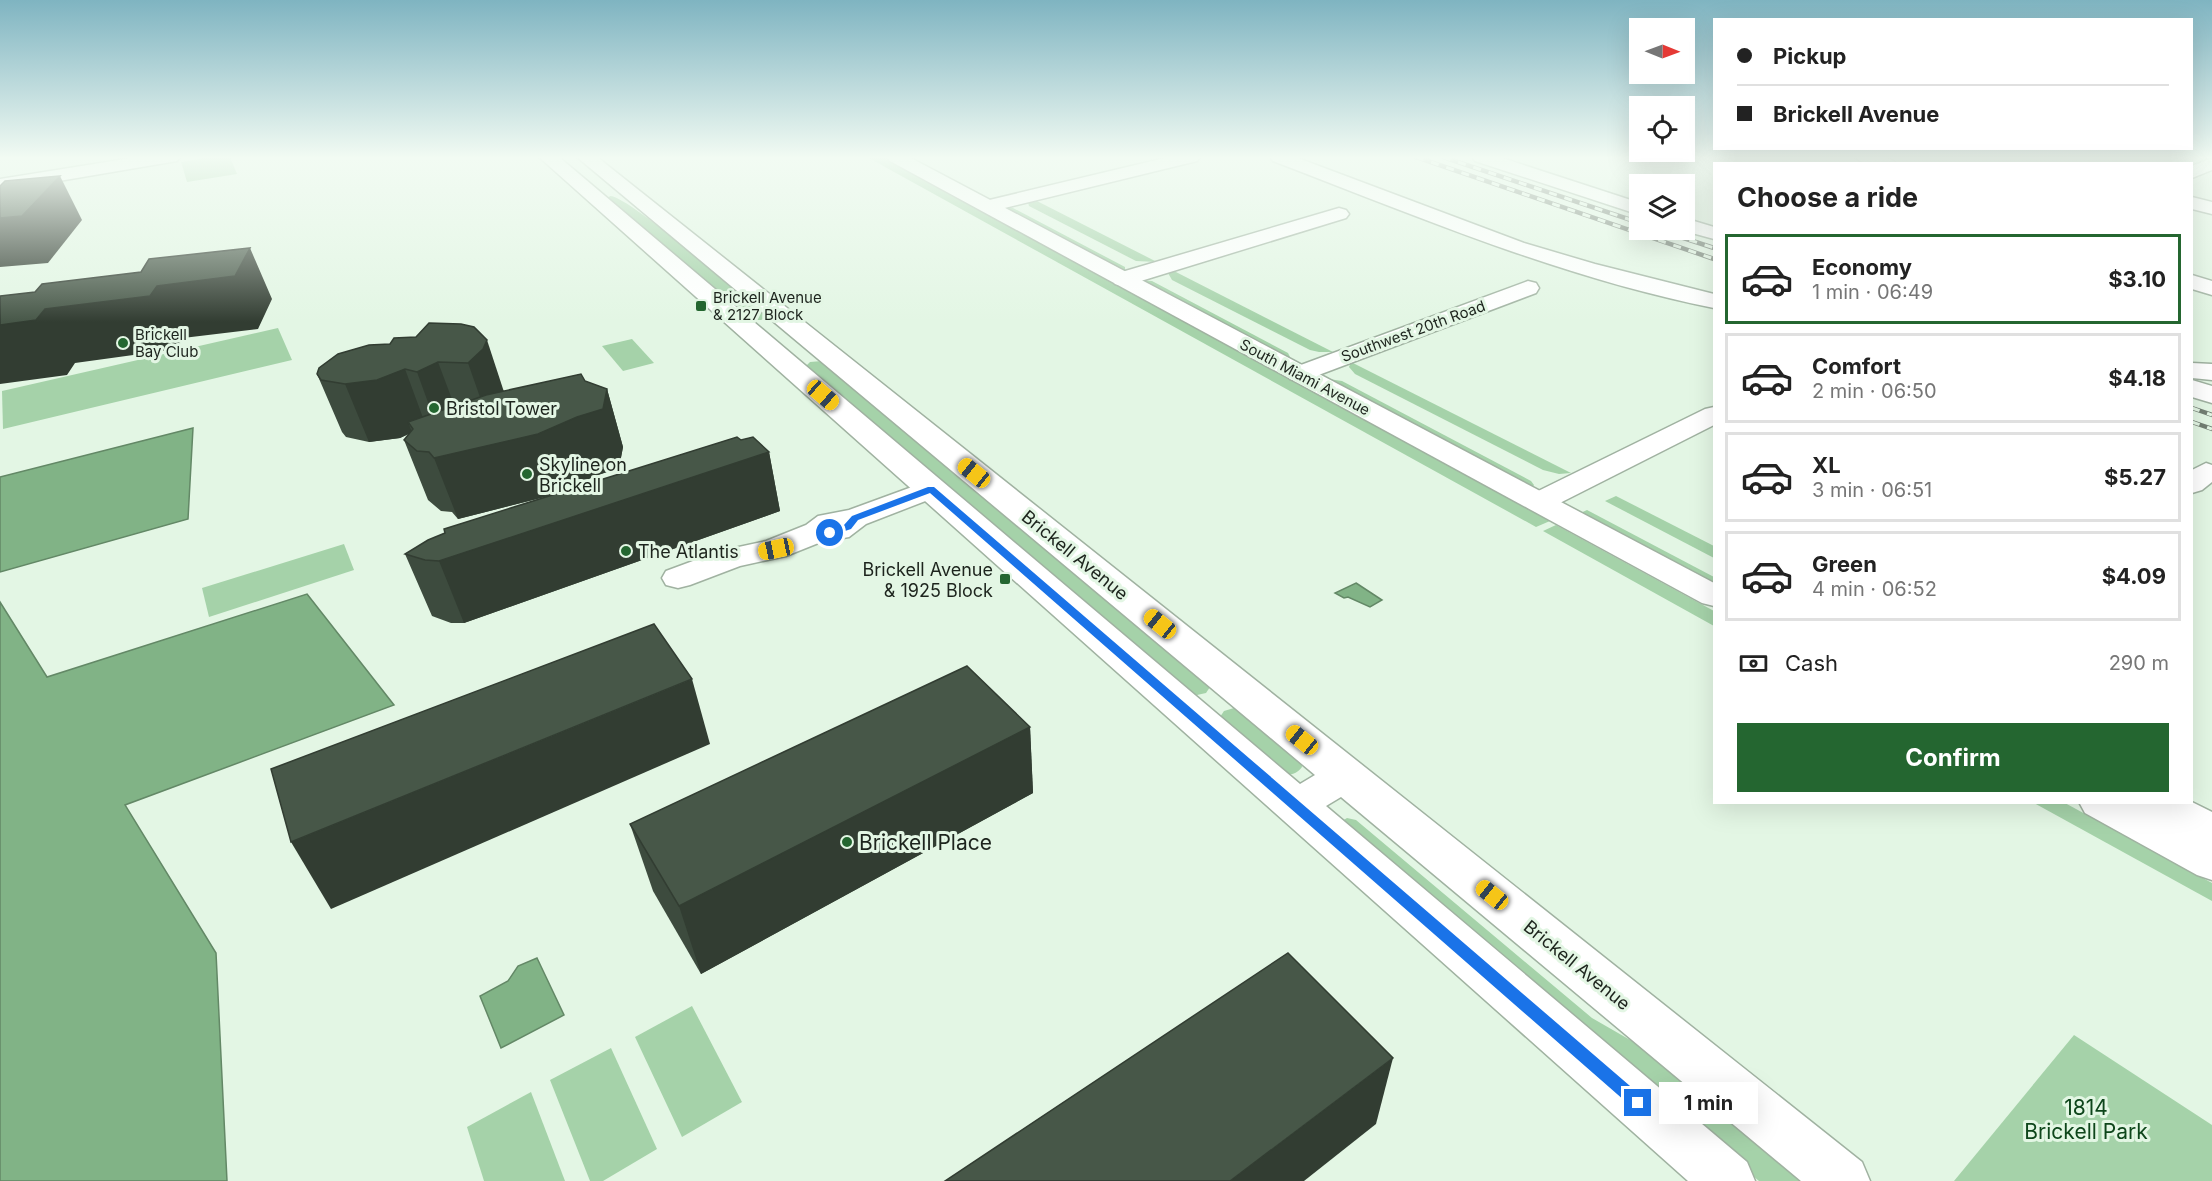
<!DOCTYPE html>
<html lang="en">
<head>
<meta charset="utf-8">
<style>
	:root { --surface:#fff; --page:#f6f6f6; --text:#222; --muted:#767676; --line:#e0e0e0; --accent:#246630 }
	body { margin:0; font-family:Inter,sans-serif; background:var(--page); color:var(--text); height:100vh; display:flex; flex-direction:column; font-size:22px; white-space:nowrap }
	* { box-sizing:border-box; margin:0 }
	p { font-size:20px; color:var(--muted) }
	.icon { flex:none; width:33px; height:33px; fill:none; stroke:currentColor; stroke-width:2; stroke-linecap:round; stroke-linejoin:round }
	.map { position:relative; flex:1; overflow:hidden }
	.drawer { position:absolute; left:1713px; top:162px; width:480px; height:642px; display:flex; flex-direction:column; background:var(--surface); border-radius:0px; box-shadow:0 6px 24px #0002 }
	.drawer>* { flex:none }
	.top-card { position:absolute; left:1713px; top:18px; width:480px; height:132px; border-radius:0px; box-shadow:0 6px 24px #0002; display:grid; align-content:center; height:132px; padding:0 24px; background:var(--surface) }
	.needle { width:39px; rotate:91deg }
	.tools { position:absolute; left:1629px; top:18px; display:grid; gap:12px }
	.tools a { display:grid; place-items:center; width:66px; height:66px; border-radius:0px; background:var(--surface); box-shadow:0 6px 24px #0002; font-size:30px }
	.end { position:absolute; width:27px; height:27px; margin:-14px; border:8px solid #1a73e8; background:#fff; box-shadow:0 0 0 3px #fff }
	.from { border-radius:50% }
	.bubble { position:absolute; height:42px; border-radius:0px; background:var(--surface); box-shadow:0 6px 24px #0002; font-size:20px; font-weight:700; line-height:42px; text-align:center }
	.car { position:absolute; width:18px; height:36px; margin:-18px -9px; border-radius:8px; box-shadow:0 0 4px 2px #0007; background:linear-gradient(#f5c518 24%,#345 0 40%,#f5c518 0 76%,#345 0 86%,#f5c518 0) }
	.top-card b { display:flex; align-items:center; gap:21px; height:57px; font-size:22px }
	.top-card b+b { border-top:2px solid var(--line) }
	.top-card i { width:15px; height:15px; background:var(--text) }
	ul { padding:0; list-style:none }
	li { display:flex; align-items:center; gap:18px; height:90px; margin:0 12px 9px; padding:0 12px; border:3px solid var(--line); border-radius:0px }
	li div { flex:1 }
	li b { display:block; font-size:22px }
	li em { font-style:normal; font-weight:700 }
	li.selected { border-color:var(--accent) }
	li>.icon { width:54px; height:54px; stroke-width:1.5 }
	h2 { padding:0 24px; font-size:27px; line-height:72px }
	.pay { display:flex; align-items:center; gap:15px; height:66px; padding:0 24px; font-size:22px }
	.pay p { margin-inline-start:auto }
	.action { display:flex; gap:12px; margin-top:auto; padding:12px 24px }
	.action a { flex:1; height:69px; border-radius:0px; background:var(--accent); color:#fff; font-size:24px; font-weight:700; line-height:69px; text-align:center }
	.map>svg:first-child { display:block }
</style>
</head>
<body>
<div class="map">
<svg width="2212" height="1181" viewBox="0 0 2212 1181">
	<rect width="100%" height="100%" fill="#e3f6e4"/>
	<g fill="#a5d2a9">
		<polygon points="210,157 230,157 237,174 187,182 181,162"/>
		<polygon points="867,157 882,157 1550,521 1536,527"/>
		<path d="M610 196C629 196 742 296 765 314L766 318 761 320H748L607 199Z"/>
		<polygon points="1033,199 1157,262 1136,261 1029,206 1028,202"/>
		<polygon points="1004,208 1013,208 1125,267 1125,270 1122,271"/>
		<polygon points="1172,270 1333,352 1319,352 1310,350 1172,280 1168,273"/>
		<polygon points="1140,280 1152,281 1288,353 1290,357 1287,359"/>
		<polygon points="278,328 292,360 3,429 2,391"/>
		<polygon points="632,339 654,363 623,371 602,346"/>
		<polygon points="822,361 1210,687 1206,693 1197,695 1185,692 804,368 810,362"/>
		<polygon points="1351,362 1571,473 1559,474 1543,470 1355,374 1349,367"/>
		<polygon points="1329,379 1342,381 1531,481 1534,485 1532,488"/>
		<polygon points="1616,496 1714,546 1714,558 1605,501"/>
		<polygon points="1587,510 1714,577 1714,591 1574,516"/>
		<polygon points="1556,525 1714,611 1714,626 1543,531"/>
		<polygon points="344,544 354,570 209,617 202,588"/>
		<path d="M1234 708 1244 711 1301 758 1302 767C1295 776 1289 775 1279 773L1220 717 1224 711Z"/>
		<polygon points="2034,803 2065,803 2212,883 2212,901"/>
		<polygon points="1347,818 1356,820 1592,1018 1684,1071 1816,1181 1759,1181 1343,826 1342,821"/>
		<polygon points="692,1006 742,1102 682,1137 635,1037"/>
		<polygon points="2074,1035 2212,1125 2212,1181 1954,1181"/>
		<polygon points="611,1048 657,1149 603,1181 590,1181 550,1080"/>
		<polygon points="531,1092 565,1181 484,1181 467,1127"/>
	</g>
	<g fill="#81b386" stroke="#638866" stroke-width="1.5">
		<polygon points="193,428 188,519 0,572 0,477"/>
		<polygon points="1356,583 1382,600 1370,607 1348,597 1344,598 1335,593"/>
		<polygon points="307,594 394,705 125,805 216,953 227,1181 0,1181 0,602 47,677"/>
		<polygon points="537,958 564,1015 501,1048 480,996 508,981 518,966"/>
	</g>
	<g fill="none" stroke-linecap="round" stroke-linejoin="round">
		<defs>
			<g id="minor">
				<polygon points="138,157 180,157 177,161 171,162 0,191 0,179"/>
				<polygon points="1169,157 1200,157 1197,161 988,212 981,210 978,206 981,202"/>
				<polygon points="1472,157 1499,157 1640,203 1640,215 1475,161"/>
				<path d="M1855 157C1868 157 1887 154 1897 164 1884 164 1864 167 1855 157Z"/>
				<polygon points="2212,158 2212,170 2192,178 2192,166"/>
				<polygon points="2192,197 2212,202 2212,214 2192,209"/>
				<polygon points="1339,208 1346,210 1349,214 1346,218 1131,284 1123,286 1115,284 1112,279 1115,274"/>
				<polygon points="1684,218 1714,227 1714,239 1681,230 1684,230"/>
				<polygon points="2192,275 2212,281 2212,295 2192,289"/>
				<polygon points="1528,281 1536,283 1539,288 1536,293 1308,379 1299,382 1290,379 1286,374 1290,369"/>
				<polygon points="2192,380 2212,386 2212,403 2192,397"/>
				<polygon points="1714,407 1714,425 1550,508 1539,511 1528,508 1524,502 1528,496 1705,409"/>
				<polygon points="2206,463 2212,465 2212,482 2202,490 2192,493 2192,470"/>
				<polygon points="931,480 941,483 946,489 941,495 866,524 849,537 821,542 786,556 740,566 690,585 678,588 666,585 662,578 666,571 720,551 766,541 806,525 818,516 849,510"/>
			</g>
			<g id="major">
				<polygon points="539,157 559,157 1300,784 1315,775 577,157 597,157 1862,1162 1870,1181 1801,1181 1341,797 1326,806 1747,1162 1755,1181 1688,1181"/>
				<polygon points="887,157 909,157 1714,583 1714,606 1702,603 890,161"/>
				<polygon points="2079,802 2138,804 2137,802 2192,802 2212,812 2212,880 2197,875 2085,813"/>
			</g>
			<g id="highway">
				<path d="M1270 157H1295L1524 243 1595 264 1714 294V308C1562 278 1417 216 1273 161Z"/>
				<polygon points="2192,363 2212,364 2212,380 2192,378"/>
			</g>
		</defs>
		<use href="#minor" stroke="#a0b2a1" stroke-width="3"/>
		<use href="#major" stroke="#a0b2a1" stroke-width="3"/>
		<use href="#highway" stroke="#a0b2a1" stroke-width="3"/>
		<use href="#minor" fill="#fff" fill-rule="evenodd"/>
		<use href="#major" fill="#fff" fill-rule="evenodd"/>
		<use href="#highway" fill="#fff" fill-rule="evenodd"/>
		<defs>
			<g id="rail">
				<polyline points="1416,157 1714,259"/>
				<polyline points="1443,157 1640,223"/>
				<polyline points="1659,230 1714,248"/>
				<polyline points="2192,408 2212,415"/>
				<polyline points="2192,422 2212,429"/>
			</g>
		</defs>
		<use href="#rail" stroke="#727e72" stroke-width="4.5"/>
		<use href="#rail" stroke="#e3f6e4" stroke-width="3" stroke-dasharray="8" stroke-linecap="butt"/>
	</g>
	<g fill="#3d4b3e">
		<polygon points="429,323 504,391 585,381 607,389 623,447 619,468 595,476 558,494 741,440 769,452 780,511 464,623 451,623 432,616 405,554 556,494 458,519 452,512 441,511 428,500 404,440 409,434 400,438 369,442 346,437 342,432 317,374 390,344 416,337"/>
		<polygon points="1030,727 1033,793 701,974 653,891 630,824"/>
	</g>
	<g fill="#323d32">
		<polygon points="60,176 82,220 48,263 0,267 0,218"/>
		<polygon points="250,248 272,299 258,329 183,338 177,349 75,363 67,375 0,384 0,325 45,309 157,286"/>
		<polygon points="487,340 505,395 488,420 468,363"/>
		<polygon points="438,362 459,418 438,430 417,372"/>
		<polygon points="405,369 426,426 413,429 408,422 412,432 400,438 369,442 345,384"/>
		<polygon points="607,389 623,447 619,468 595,476 557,494 458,519 434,458"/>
		<polygon points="769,452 780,511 464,623 439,561"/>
		<polygon points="692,679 710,744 331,909 291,842"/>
		<polygon points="1030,727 1033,793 701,974 679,906"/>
		<polygon points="1393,1058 1376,1124 1304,1181 1230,1181"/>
	</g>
	<g fill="#475748" stroke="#323d32" stroke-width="1.5">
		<polygon points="60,176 22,216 0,218 0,186 5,181"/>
		<polygon points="250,248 235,276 157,286 150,296 45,309 36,320 0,325 0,296 35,292 42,284 141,272 149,259"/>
		<polygon points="429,323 461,324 474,327 487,340 483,349 468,363 438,362 417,372 405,369 377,380 345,384 321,380 317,374 319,368 338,354 369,345 390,344 394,338 416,337"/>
		<polygon points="581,374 585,381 607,389 603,409 577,417 538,434 434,458 429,452 417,451 404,440 413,429 408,422 486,395"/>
		<polygon points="737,437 741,440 753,437 769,452 439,561 425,560 405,554 428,540 445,533 444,529"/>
		<polygon points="654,624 692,679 291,842 271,769"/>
		<polygon points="967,666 1030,727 679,906 630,824"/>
		<polygon points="1288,953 1393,1058 1230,1181 945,1181"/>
	</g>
	<linearGradient id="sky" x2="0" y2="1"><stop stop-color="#7fb4c1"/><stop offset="0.49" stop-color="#f2fbf3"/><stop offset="1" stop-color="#f2fbf3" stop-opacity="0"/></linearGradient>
	<rect width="2212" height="322" fill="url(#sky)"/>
	<polygon fill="#1a73e8" points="928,487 934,487 1644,1098 1646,1103 1644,1108 1638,1110 1633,1108 930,493 858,520 851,529 830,536 825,533 844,525 852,516"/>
	<g fill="#246630" stroke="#e3f6e4" stroke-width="2">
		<rect x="695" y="300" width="12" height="12" rx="3"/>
		<circle cx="123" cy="343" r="6"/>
		<circle cx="434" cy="408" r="6"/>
		<circle cx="527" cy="474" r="6"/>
		<circle cx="626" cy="551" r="6"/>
		<rect x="999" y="573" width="12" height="12" rx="3"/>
		<circle cx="847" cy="842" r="6"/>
	</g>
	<g text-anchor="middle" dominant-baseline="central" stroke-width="6" stroke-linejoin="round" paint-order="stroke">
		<g font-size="15" fill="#1d241d" stroke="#e3f6e4" text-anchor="start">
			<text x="713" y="297">Brickell Avenue<tspan x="713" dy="17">&amp; 2127 Block</tspan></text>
			<text x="135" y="334">Brickell<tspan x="135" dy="17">Bay Club</tspan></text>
		</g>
		<g font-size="15" fill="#1d241d" stroke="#e3f6e4">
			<text transform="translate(1413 331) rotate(-20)">Southwest 20th Road</text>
			<text transform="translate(1305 377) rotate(28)">South Miami Avenue</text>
		</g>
		<g font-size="18" fill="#1d241d" stroke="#e3f6e4" text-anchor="start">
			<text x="446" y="408">Bristol Tower</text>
			<text x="539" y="464">Skyline on<tspan x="539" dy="21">Brickell</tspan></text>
			<text x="638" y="551">The Atlantis</text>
			<text x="993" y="569" text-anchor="end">Brickell Avenue<tspan x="993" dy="21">&amp; 1925 Block</tspan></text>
		</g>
		<g font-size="18" fill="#1d241d" stroke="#e3f6e4">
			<text transform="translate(1075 555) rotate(39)">Brickell Avenue</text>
			<text transform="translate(1577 965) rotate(39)">Brickell Avenue</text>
		</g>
		<g font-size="21" fill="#1d241d" stroke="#e3f6e4" text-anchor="start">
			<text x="859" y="842">Brickell Place</text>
		</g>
		<g font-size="21" fill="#0e461b" stroke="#e3f6e4">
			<text x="2086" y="1107">1814<tspan x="2086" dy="24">Brickell Park</tspan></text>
		</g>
	</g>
</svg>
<div class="tools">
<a><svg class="needle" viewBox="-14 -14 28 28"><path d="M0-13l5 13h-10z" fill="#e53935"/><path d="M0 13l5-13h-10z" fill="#767676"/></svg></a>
<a><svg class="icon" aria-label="locate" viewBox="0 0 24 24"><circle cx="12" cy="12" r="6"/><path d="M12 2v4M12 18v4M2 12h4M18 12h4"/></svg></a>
<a><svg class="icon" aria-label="layers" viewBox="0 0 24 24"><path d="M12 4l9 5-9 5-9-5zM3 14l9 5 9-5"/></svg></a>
</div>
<i class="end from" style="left:830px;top:533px"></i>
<i class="end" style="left:1638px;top:1103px"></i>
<div class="bubble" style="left:1659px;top:1082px;width:99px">1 min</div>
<i class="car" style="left:823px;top:395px;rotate:131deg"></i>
<i class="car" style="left:974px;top:473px;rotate:309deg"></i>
<i class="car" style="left:776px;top:549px;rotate:258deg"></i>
<i class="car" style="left:1160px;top:624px;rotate:309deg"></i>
<i class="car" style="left:1302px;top:740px;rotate:309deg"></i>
<i class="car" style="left:1492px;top:895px;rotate:309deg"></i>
<div class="top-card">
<b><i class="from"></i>Pickup</b>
<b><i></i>Brickell Avenue</b>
</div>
<section class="drawer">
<h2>Choose a ride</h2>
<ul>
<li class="selected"><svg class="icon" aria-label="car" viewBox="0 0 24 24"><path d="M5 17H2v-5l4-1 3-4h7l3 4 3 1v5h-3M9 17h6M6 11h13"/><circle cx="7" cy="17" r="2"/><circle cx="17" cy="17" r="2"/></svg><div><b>Economy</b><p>1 min · 06:49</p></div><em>$3.10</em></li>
<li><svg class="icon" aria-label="car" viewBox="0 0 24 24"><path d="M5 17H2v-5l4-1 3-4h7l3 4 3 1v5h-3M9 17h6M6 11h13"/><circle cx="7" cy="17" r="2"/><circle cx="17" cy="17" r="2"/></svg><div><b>Comfort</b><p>2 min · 06:50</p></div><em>$4.18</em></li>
<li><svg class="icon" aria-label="car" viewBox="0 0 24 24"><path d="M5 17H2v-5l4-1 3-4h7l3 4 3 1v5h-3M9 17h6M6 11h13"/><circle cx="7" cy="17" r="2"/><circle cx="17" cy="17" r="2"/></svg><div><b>XL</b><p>3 min · 06:51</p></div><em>$5.27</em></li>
<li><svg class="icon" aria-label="car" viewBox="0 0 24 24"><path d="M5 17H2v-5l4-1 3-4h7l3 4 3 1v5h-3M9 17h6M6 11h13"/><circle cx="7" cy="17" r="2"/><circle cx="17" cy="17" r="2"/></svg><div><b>Green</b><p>4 min · 06:52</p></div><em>$4.09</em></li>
</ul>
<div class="pay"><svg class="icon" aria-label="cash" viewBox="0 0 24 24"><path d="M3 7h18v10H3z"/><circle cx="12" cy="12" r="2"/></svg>Cash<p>290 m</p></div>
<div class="action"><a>Confirm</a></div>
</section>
</div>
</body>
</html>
